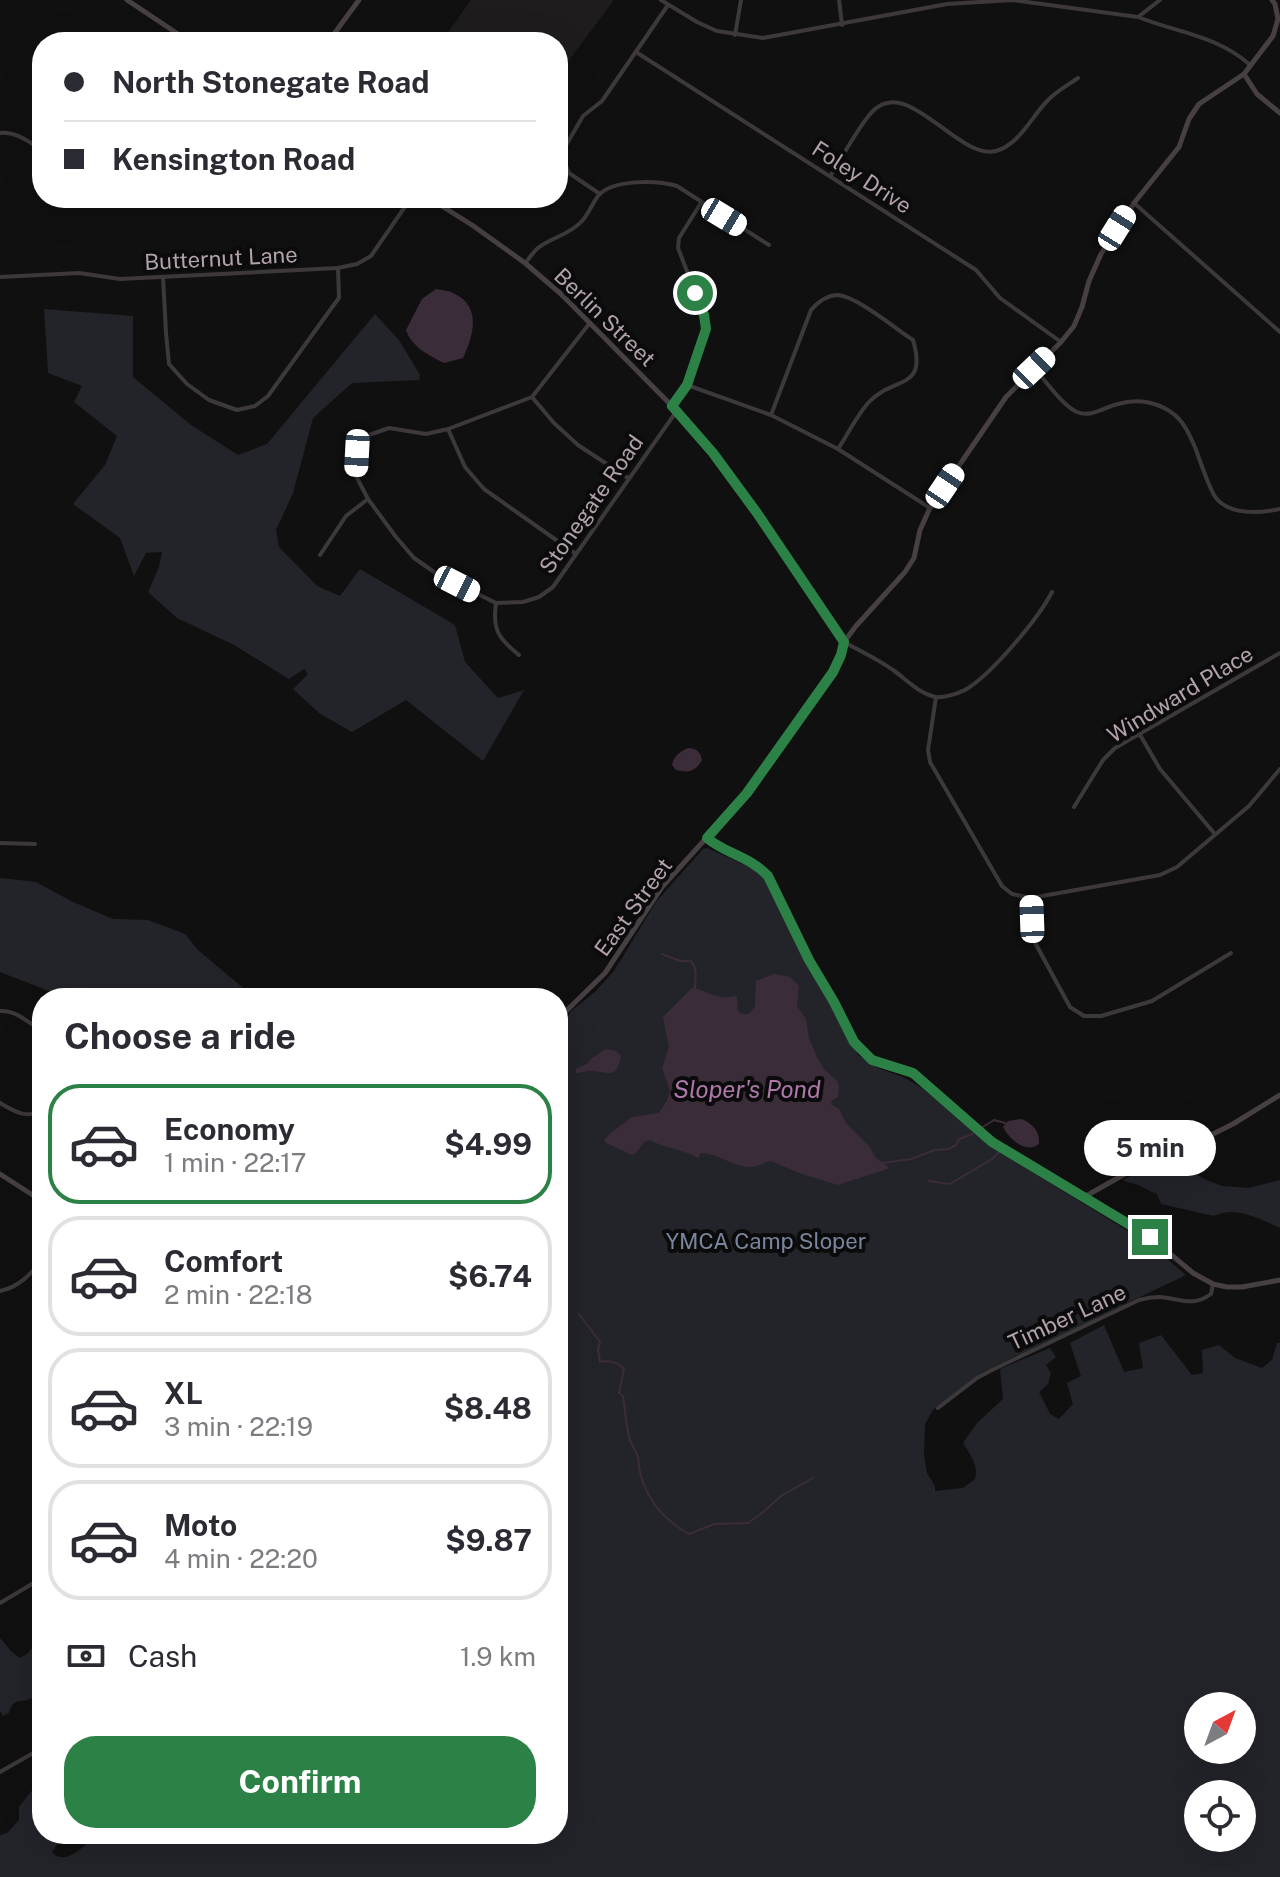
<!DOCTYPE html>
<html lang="en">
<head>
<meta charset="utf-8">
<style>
	:root { --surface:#fff; --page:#f7f7f7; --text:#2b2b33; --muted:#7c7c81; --line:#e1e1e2; --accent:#2c8146 }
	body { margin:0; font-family:"Public Sans",sans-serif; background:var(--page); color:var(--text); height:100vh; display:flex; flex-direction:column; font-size:30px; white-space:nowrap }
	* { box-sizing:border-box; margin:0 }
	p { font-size:26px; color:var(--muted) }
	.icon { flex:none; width:44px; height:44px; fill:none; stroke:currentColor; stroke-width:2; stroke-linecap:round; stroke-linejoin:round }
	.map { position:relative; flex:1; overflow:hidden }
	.details { position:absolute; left:32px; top:988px; width:536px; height:856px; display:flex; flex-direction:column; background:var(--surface); border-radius:32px; box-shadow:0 8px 32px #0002 }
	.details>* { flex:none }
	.hud { position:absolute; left:32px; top:32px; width:536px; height:176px; border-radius:32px; box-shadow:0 8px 32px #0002; display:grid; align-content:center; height:176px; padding:0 32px; background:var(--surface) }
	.needle { width:52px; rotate:41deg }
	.controls { position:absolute; left:1184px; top:1692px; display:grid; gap:16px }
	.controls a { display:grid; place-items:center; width:72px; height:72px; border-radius:50%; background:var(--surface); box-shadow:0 8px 32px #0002; font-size:40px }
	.end { position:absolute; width:36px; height:36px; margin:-18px; border:10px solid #2c8146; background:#fff; box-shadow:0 0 0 4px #fff }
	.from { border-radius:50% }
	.bubble { position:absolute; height:56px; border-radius:28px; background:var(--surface); box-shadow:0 8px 32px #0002; font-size:26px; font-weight:700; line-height:56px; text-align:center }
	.car { position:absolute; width:24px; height:48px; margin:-24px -12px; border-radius:10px; box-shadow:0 0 6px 2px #0007; background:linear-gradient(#fff 24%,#345 0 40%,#fff 0 76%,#345 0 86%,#fff 0) }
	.hud b { display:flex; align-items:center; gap:28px; height:76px; font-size:30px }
	.hud b+b { border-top:2px solid var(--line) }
	.hud i { width:20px; height:20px; background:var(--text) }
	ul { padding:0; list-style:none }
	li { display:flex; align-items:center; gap:24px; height:120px; margin:0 16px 12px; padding:0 16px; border:4px solid var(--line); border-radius:32px }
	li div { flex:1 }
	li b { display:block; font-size:30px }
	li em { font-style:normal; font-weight:700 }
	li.active { border-color:var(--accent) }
	li>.icon { width:72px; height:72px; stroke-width:1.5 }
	h2 { padding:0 32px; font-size:36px; line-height:96px }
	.pay { display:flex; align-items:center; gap:20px; height:88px; padding:0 32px; font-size:30px }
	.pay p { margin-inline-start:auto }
	.cta { display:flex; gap:16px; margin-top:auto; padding:16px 32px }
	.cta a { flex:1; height:92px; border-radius:32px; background:var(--accent); color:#fff; font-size:32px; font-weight:700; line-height:92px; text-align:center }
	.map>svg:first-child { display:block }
</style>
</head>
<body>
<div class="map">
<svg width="1280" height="1877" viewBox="0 0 1280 1877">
	<rect width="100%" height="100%" fill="#111010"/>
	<polygon fill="#1e1c1c" points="471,0 614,0 558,75 558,42 441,42"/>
	<g fill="#22242a" fill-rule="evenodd">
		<polygon points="44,309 133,316 133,377 191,425 238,455 267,444 375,314 399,340 420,375 419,380 352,383 313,418 293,493 276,530 279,547 317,586 340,596 360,569 455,625 465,662 498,698 524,690 483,761 406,700 352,732 319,713 293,689 308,674 304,669 289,679 234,645 177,618 148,592 159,567 162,552 146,553 134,576 120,538 73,504 105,465 117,436 74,402 82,386 48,373"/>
		<path d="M707 848 761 872 858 1055 878 1068 903 1077 922 1088 995 1149 1149 1244 1186 1275 985 1371 933 1410 925 1424 924 1456 927 1473 935 1486V1491L963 1488 975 1479C979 1466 970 1454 963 1443L977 1423 1003 1399 1000 1369 1050 1348 1056 1357 1046 1365 1051 1373 1048 1384 1039 1392 1050 1414 1059 1419 1073 1404 1067 1383 1081 1376 1070 1343 1104 1325 1124 1372 1143 1368 1139 1343 1161 1335 1192 1375 1203 1373 1202 1350 1219 1345 1235 1358 1262 1368 1272 1360 1277 1343H1280V1877H0V1835L7 1833 19 1820V1807L40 1780 42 1781V1834H64L52 1852C65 1868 86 1844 98 1834H558V1025L567 1019 571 1011 596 991 614 971 656 902 703 849ZM1198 1706H1242V1750H1198ZM1198 1794H1242V1838H1198Z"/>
		<polygon points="0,878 36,882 73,902 113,919 148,920 185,934 198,950 255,998 67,998 0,972"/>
		<path d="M1163 1158 1184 1165 1202 1178 1222 1186 1249 1188 1280 1180V1228C1260 1219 1235 1205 1214 1216L1161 1204 1157 1194C1150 1192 1144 1187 1138 1185 1132 1182 1129 1184 1123 1180Z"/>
		<path d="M42 1636V1691C39 1693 36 1696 32 1698 21 1704 14 1696 9 1713L3 1716 0 1711V1638L11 1651 20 1658 27 1654Z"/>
	</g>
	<g fill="#3b2c3a">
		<path d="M436 289C442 290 450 291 455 294 482 307 473 337 463 358L444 363C428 355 412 347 406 330L422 299Z"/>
		<path d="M688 748C696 748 701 752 702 760 695 772 689 773 676 770L672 765C674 755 680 752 688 748Z"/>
		<path d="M774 974 790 977 799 986 797 1006 806 1019 809 1038 817 1057 824 1069 837 1081 839 1087 838 1097 832 1100 831 1104 839 1109 846 1123 869 1146 875 1157 888 1167 887 1169 838 1185 799 1173 771 1161C765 1162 759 1166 752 1167 734 1168 718 1153 701 1153L698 1158C683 1149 666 1149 650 1140L644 1142 637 1152 632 1155 606 1143 604 1140 613 1131 632 1117 659 1113 667 1100 670 1091 662 1068 669 1047 663 1017 692 988C707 990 718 1001 735 996L737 998 738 1011C742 1015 746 1015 750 1013L755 1006 756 981Z"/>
		<path d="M606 1049 616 1051 621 1056C616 1081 608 1071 590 1071 585 1071 581 1073 576 1073V1069L587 1064 592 1058Z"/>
		<path d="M1022 1119C1033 1124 1040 1132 1039 1144 1026 1154 1010 1140 1003 1127L1008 1121Z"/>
	</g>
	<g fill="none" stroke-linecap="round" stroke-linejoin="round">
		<g stroke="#3b2c3a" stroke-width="2">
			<path d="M662 954 680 961H691C698 969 695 979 695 988"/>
			<polyline points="981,1128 994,1120 1005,1123"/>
			<polyline points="883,1163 911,1159 935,1150 948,1149 956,1145 959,1139 973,1134"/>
			<polyline points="929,1181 950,1184 992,1159 999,1152"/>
			<path d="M579 1314 600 1342 598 1349 600 1362C608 1360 618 1362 624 1369L619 1393 623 1396C625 1408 626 1428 630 1440 632 1446 636 1451 638 1457 639 1463 639 1470 641 1476 648 1501 666 1521 689 1534L714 1524 748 1523 762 1513 781 1496 813 1478"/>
		</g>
		<g stroke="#3d383b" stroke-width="4">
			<path d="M661 0 697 22 717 31 763 38 947 4 1012 0 1138 17C1175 32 1219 36 1250 65"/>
			<polyline points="839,0 842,25"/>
			<polyline points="1138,17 1160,0"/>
			<polyline points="735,35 741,0"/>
			<polyline points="636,52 976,270 1000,298 1061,342"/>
			<path d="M0 133C16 131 29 142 42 150"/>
			<path d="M831 175C843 156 857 129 871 113 906 72 958 161 996 151 1019 145 1032 116 1048 100 1057 91 1068 85 1078 78"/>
			<polyline points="600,194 569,173 564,161 565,147 583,116 602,101 668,5"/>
			<polyline points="1134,203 1280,332"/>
			<path d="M525 263C529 259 533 252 538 248 550 238 569 235 581 222 588 215 592 204 598 196 612 179 657 180 677 186L769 245"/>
			<polyline points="0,277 79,273 120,279 338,268 357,264 371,256 411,198"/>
			<polyline points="163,277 166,333 169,364 187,384 209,400 237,410 255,406 268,396 333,306 339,298 338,268"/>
			<polyline points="589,324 532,397 448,429 426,434 389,428 369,435 357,453 356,476 368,499 396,537 414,558 437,574 496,603 523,602 539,597 553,587 676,412"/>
			<path d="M1034 368C1045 380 1062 405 1077 412 1091 418 1104 407 1118 404 1138 398 1160 402 1176 416 1185 424 1190 436 1195 447 1199 458 1210 491 1216 498 1231 516 1260 513 1280 509"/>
			<polyline points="687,385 771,415 838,449 930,508"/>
			<polyline points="532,397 554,423 578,445 628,478"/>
			<polyline points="672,406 687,385 706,329 704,315 678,248 679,238 701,203"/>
			<path d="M771 415 811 310C818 302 826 295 838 295 856 296 896 329 913 340 928 391 893 376 869 402 857 415 848 434 838 449"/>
			<polyline points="448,429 465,467 484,489 576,554"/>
			<polyline points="320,555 346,516 368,499"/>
			<path d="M496 603C492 630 499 639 519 655"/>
			<path d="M844 642C860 651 878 659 893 670 906 679 918 693 935 697 944 698 957 694 965 690 991 675 1038 619 1052 592"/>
			<polyline points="936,697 928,750 930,762 1002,886 1012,894 1031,898 1160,875 1177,867 1249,806 1280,769"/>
			<polyline points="1139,733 1160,769 1214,833"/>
			<polyline points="1074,807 1103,760 1115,748 1280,653"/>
			<polyline points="0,843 35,844"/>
			<polyline points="1031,898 1033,939 1070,1007 1084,1016 1101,1016 1152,1001 1231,953"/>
			<path d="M0 1011C16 1010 29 1023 42 1031"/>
			<path d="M0 1103C14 1111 26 1119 42 1111"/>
			<path d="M0 1291C19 1287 30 1275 42 1260"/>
			<path d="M938 1408 977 1378 992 1370 1139 1300C1146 1298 1152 1297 1159 1297 1180 1298 1192 1308 1211 1294L1213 1284"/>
			<polyline points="0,1603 42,1578"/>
			<polyline points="0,1772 42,1748"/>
		</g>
		<g stroke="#463f43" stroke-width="5">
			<polyline points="127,0 190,42"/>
			<polyline points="328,42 359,0"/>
			<polyline points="1244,74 1257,94 1280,113"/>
			<polyline points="429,198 472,225 525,263 561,294 672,406 713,453 757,513 844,642"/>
			<path d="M707 838C726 855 749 856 768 876L809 960 834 1002 854 1042 872 1060 913 1073 992 1142 1150 1237 1193 1273 1213 1284 1227 1287H1242L1280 1280"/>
			<polyline points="558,1019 605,973 662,887 747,793 833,672 841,655 844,642 856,626 905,572 914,558 920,530 930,508 1006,397 1061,342 1074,326 1082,307 1089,281 1101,254 1134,203 1179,147 1189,119 1199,104 1244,74 1273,36 1278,19 1275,4 1272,0"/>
			<polyline points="0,1174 42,1201"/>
			<polyline points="1084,1197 1150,1160 1201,1140 1233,1124 1280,1095"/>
		</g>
	</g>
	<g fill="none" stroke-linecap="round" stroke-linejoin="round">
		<path stroke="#2c8146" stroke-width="10" d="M695 293 704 315 706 329 687 385 672 406 713 453 757 513 844 642 841 655 833 672 747 793 707 838C726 854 749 856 768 876L809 960 834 1002 854 1042 872 1060 913 1073 992 1142 1150 1237"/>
	</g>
	<g text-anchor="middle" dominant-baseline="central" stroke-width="8" stroke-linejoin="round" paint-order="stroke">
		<g font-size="22" fill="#b1a1ad" stroke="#0c0b0b">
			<text transform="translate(862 177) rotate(33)">Foley Drive</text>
			<text transform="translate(221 258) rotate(-3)">Butternut Lane</text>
			<text transform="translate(605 317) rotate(44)">Berlin Street</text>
			<text transform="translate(591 504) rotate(-55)">Stonegate Road</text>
			<text transform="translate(1180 694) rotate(-31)">Windward Place</text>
			<text transform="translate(633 907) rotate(-54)">East Street</text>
			<text transform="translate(1067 1317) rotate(-25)">Timber Lane</text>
		</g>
		<g font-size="22" fill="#78859c" stroke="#0c0b0b">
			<text x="766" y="1241">YMCA Camp Sloper</text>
		</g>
		<g font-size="24" font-style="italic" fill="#ac78a9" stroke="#0c0b0b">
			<text x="747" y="1089">Sloper's Pond</text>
		</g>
	</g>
</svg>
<div class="controls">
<a><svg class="needle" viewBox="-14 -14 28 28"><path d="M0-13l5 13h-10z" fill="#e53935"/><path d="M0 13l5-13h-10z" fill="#7c7c81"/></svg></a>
<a><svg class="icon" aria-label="locate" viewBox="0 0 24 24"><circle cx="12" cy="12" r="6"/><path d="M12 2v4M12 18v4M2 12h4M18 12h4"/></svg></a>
</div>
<i class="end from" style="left:695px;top:293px"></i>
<i class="end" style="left:1150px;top:1237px"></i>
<div class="bubble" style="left:1084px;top:1120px;width:132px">5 min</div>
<i class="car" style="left:724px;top:217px;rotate:121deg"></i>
<i class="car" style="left:1117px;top:228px;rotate:32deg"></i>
<i class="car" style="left:1034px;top:368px;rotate:46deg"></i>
<i class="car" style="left:357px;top:453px;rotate:183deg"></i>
<i class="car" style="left:945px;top:486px;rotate:34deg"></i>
<i class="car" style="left:457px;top:584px;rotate:117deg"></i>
<i class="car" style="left:1032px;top:919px;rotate:358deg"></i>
<div class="hud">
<b><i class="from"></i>North Stonegate Road</b>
<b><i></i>Kensington Road</b>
</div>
<section class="details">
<h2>Choose a ride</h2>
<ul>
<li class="active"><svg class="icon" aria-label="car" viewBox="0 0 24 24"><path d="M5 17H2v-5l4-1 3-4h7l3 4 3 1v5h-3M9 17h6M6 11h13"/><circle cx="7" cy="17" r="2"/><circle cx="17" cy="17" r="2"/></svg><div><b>Economy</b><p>1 min · 22:17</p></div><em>$4.99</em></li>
<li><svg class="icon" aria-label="car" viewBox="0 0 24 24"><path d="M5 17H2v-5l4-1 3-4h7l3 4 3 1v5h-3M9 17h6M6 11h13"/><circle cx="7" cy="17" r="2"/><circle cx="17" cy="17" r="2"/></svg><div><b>Comfort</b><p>2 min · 22:18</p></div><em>$6.74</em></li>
<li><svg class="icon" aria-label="car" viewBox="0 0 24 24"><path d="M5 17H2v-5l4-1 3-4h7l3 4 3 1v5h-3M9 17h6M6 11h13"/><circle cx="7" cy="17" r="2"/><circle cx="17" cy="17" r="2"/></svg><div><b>XL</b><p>3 min · 22:19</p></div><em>$8.48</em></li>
<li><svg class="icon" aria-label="car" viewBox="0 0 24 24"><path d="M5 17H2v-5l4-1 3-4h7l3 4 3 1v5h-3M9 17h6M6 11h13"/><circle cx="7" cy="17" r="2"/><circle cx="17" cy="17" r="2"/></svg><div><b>Moto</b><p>4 min · 22:20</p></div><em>$9.87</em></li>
</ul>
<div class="pay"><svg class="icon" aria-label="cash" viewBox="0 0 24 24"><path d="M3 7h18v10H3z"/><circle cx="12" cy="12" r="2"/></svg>Cash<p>1.9 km</p></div>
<div class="cta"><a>Confirm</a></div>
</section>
</div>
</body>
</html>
